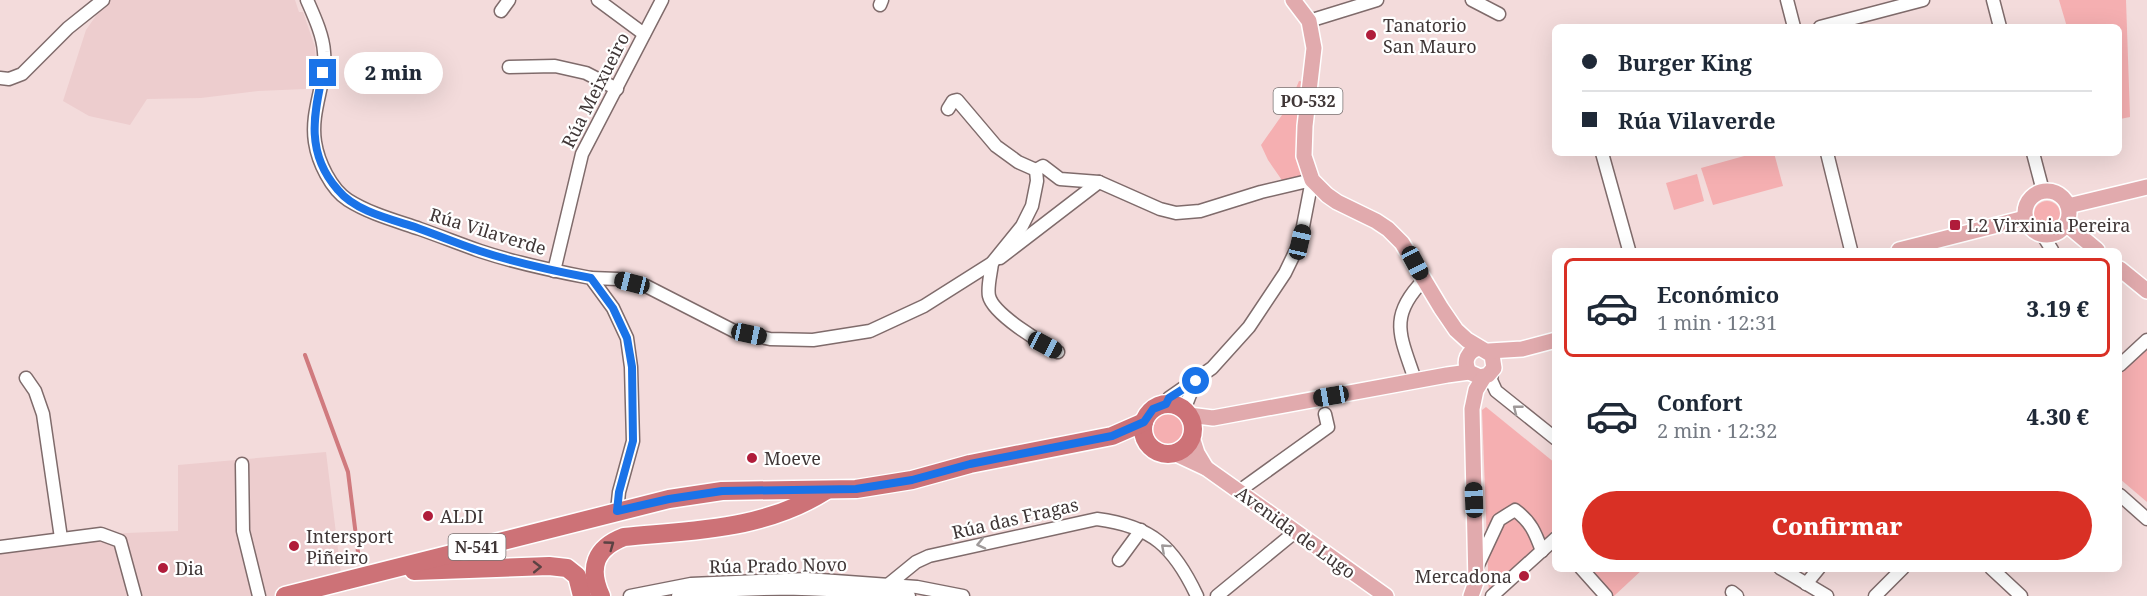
<!DOCTYPE html>
<html lang="es">
<head>
<meta charset="utf-8">
<style>
	:root { --surface:#fff; --page:#f2f2f3; --text:#1f2937; --muted:#747a83; --line:#e0e1e3; --accent:#d93025 }
	body { margin:0; font-family:"Noto Serif",serif; background:var(--page); color:var(--text); height:100vh; display:flex; flex-direction:column; font-size:22px; white-space:nowrap }
	* { box-sizing:border-box; margin:0 }
	p { font-size:20px; color:var(--muted) }
	.icon { flex:none; width:33px; height:33px; fill:none; stroke:currentColor; stroke-width:2; stroke-linecap:round; stroke-linejoin:round }
	.map { position:relative; flex:1; overflow:hidden }
	.panel { position:absolute; left:1552px; top:248px; width:570px; height:324px; display:flex; flex-direction:column; background:var(--surface); border-radius:9px; box-shadow:0 6px 24px #0002 }
	.panel>* { flex:none }
	.guide { position:absolute; left:1552px; top:24px; width:570px; height:132px; border-radius:9px; box-shadow:0 6px 24px #0002; display:grid; align-content:center; height:132px; padding:0 30px; background:var(--surface) }
	.end { position:absolute; width:27px; height:27px; margin:-14px; border:8px solid #1a73e8; background:#fff; box-shadow:0 0 0 3px #fff }
	.from { border-radius:50% }
	.bubble { position:absolute; height:42px; border-radius:21px; background:var(--surface); box-shadow:0 6px 24px #0002; font-size:20px; font-weight:800; line-height:42px; text-align:center }
	.car { position:absolute; width:18px; height:36px; margin:-18px -9px; border-radius:8px; box-shadow:0 0 4px 2px #0007; background:linear-gradient(#222 24%,#8ab4d8 0 40%,#222 0 76%,#8ab4d8 0 86%,#222 0) }
	.guide b { display:flex; align-items:center; gap:21px; height:57px; font-size:22px }
	.guide b+b { border-top:2px solid var(--line) }
	.guide i { width:15px; height:15px; background:var(--text) }
	ul { padding:10px 0 0; list-style:none }
	li { display:flex; align-items:center; gap:18px; height:99px; margin:0 12px 9px; padding:0 18px; border:3px solid transparent; border-radius:9px }
	li div { flex:1 }
	li b { display:block; font-size:22px }
	li em { font-style:normal; font-weight:800 }
	li.selected { border-color:var(--accent) }
	li>.icon { width:54px; height:54px; stroke-width:1.5 }
	.button { display:flex; gap:12px; margin-top:auto; padding:12px 30px }
	.button a { flex:1; height:69px; border-radius:36px; background:var(--accent); color:#fff; font-size:24px; font-weight:800; line-height:69px; text-align:center }
	.map>svg:first-child { display:block }
</style>
</head>
<body>
<div class="map">
<svg width="2147" height="596" viewBox="0 0 2147 596">
	<rect width="100%" height="100%" fill="#f3dbdb"/>
	<g fill="#edcdce">
		<polygon points="107,0 295,0 299,12 303,12 315,47 316,65 313,87 305,89 258,91 201,98 147,99 130,125 89,116 63,101 86,30"/>
		<polygon points="326,452 342,582 317,596 0,596 0,547 101,534 178,531 178,465"/>
	</g>
	<g fill="#f5afb1">
		<polygon points="2059,0 2126,0 2130,117 2120,119 2120,27 2067,27"/>
		<polygon points="1299,81 1310,83 1312,180 1286,186 1268,160 1261,145 1289,105"/>
		<polygon points="1755,153 1774,153 1783,186 1713,205 1701,168"/>
		<polygon points="1697,174 1704,201 1674,210 1666,183"/>
		<circle cx="2047" cy="214" r="13"/>
		<polygon points="2147,342 2147,502 2120,479 2120,366"/>
		<polygon points="1486,407 1555,463 1555,538 1489,596 1482,410"/>
		<circle cx="1168" cy="429" r="15"/>
		<polygon points="1581,569 1643,569 1614,596 1606,596"/>
	</g>
	<g fill="none" stroke-linecap="round" stroke-linejoin="round">
		<polyline stroke="#d07a7e" stroke-width="4" points="305,355 348,472 359,560"/>
		<defs>
			<g id="minor">
				<path d="M307 0C314 16 323 35 324 52 327 82 310 110 315 142 318 162 331 189 348 200 370 214 397 221 420 229 440 236 460 244 480 251 516 263 554 271 591 278L613 308 627 338 631 367 633 441 619 492 617 511"/>
				<polyline points="598,0 644,34"/>
				<polyline points="1472,0 1499,14"/>
				<polyline points="1787,0 1794,27"/>
				<polyline points="1993,0 2000,27"/>
				<polyline points="880,5 882,0"/>
				<polyline points="501,11 509,0"/>
				<polyline points="1309,21 1377,0"/>
				<polyline points="1820,27 1923,0"/>
				<polyline points="509,67 555,66 586,73 617,89"/>
				<polyline points="0,78 9,79 22,74 68,28 103,0"/>
				<polyline points="948,109 953,101 957,100 996,146 1018,162 1036,170"/>
				<polyline points="1602,153 1629,250"/>
				<polyline points="1827,153 1851,250"/>
				<polyline points="2033,153 2043,191"/>
				<polyline points="2042,234 2052,250"/>
				<polyline points="1000,258 1099,182"/>
				<path d="M992 263C991 273 987 287 989 296 993 314 1041 343 1058 352"/>
				<polyline points="554,271 582,154 662,0"/>
				<polyline points="591,278 618,279 646,286 734,331 770,339 813,340 870,331 924,306 992,263 1022,226 1032,206 1037,181 1036,170 1043,166 1060,179 1099,182 1160,209 1176,213 1200,211 1261,192 1312,180 1300,242 1285,273 1249,327 1212,368 1169,398 1166,404"/>
				<polyline points="2120,365 2147,340"/>
				<polyline points="1492,372 1491,380 1496,391 1556,439"/>
				<polyline points="26,378 35,391 43,414 61,538"/>
				<path d="M1415 380C1401 337 1387 317 1424 280"/>
				<polyline points="1184,410 1195,382"/>
				<polyline points="242,464 243,531 259,596"/>
				<polyline points="1239,491 1328,427 1325,414"/>
				<polyline points="2120,495 2147,519"/>
				<polyline points="0,547 101,534 120,541 135,596"/>
				<polyline points="1119,560 1141,530"/>
				<path d="M1477 567 1499 520 1515 510C1531 522 1535 532 1542 551"/>
				<polyline points="1581,568 1606,596"/>
				<polyline points="1780,568 1827,596"/>
				<polyline points="1991,568 2021,596"/>
				<path d="M889 584 916 562 929 556 1097 519C1152 526 1174 547 1197 596"/>
				<polyline points="1806,584 1819,568"/>
				<polyline points="1732,592 1737,596"/>
				<polyline points="630,596 691,584 807,579 917,587 963,596"/>
				<path d="M678 596C755 584 833 589 909 596"/>
				<polyline points="1217,596 1295,532"/>
				<polyline points="1492,596 1556,538"/>
				<polyline points="1875,596 1903,568"/>
			</g>
			<g id="major">
				<path d="M1293 0 1309 21 1314 48 1305 126 1304 156 1312 180 1327 195 1337 202 1376 221 1388 229 1402 243 1441 308 1456 330 1467 340 1492 355 1494 368 1488 375 1480 377 1469 372C1463 361 1467 351 1480 348"/>
				<circle cx="2047" cy="213" r="22"/>
				<polyline points="2068,206 2147,187"/>
				<polyline points="2066,224 2097,250"/>
				<polyline points="1899,250 2025,218"/>
				<polyline points="2120,269 2147,291"/>
				<polyline points="1489,351 1522,349 1556,340"/>
				<polyline points="1189,415 1213,418 1447,375 1469,372"/>
				<polyline points="1192,437 1197,453 1206,468"/>
				<polyline points="1174,453 1206,468 1386,596"/>
				<polyline points="1471,596 1476,582 1472,409 1476,390 1484,377"/>
			</g>
			<g id="highway">
				<circle cx="1168" cy="429" r="25"/>
				<polyline points="414,571 549,566 567,568 577,576 582,596"/>
				<polyline points="285,596 669,499 722,491 856,489 912,480 970,464 1112,436 1144,422"/>
				<path d="M601 596C588 568 595 548 624 537 696 530 764 530 827 490"/>
			</g>
		</defs>
		<use href="#minor" stroke="#7f6b6b" stroke-width="15"/>
		<use href="#major" stroke="#fff" stroke-width="18"/>
		<use href="#highway" stroke="#fff" stroke-width="21"/>
		<use href="#minor" stroke="#fff" stroke-width="12"/>
		<use href="#major" stroke="#e1aaad" stroke-width="15"/>
		<use href="#highway" stroke="#cd7277" stroke-width="18"/>
	</g>
	<defs><path id="oneway-chevron" d="M-2-3.5L2.5 0L-2 3.5" fill="none" stroke-width="1.6" stroke-linecap="round" stroke-linejoin="round" transform="scale(1.5)"/></defs>
	<g stroke="#9f9a9a">
		<use href="#oneway-chevron" transform="translate(1517 409) rotate(-142)"/>
		<use href="#oneway-chevron" transform="translate(981 544) rotate(167)"/>
		<use href="#oneway-chevron" transform="translate(1165 548) rotate(-138)"/>
	</g>
	<g stroke="#5b4243">
		<use href="#oneway-chevron" transform="translate(610 545) rotate(-36)"/>
		<use href="#oneway-chevron" transform="translate(537 567) rotate(-1)"/>
	</g>
	<g fill="none" stroke-linecap="round" stroke-linejoin="round">
		<path stroke="#1a73e8" stroke-width="8" d="M323 73C313 116 306 154 338 190 355 211 390 219 415 227 437 235 458 244 480 251 516 263 554 271 591 278L613 308 627 338 632 367 633 441 619 492 617 511 669 499 722 491 856 489 912 480 970 464 1112 436 1144 422 1153 409 1166 404 1169 398 1196 381"/>
	</g>
	<g fill="#b01c3a" stroke="#fff" stroke-width="2">
		<circle cx="1371" cy="35" r="6"/>
		<rect x="1949" y="219" width="12" height="12" rx="3"/>
		<circle cx="752" cy="458" r="6"/>
		<circle cx="428" cy="516" r="6"/>
		<circle cx="294" cy="546" r="6"/>
		<circle cx="163" cy="568" r="6"/>
		<circle cx="1524" cy="576" r="6"/>
	</g>
	<g text-anchor="middle" dominant-baseline="central" stroke-width="4.5" stroke-linejoin="round" paint-order="stroke">
		<g fill="#fff" stroke="#797272" stroke-width="1.5">
			<rect x="1273.5" y="88" width="69" height="26" rx="4.5"/>
			<rect x="448.5" y="534" width="57" height="26" rx="4.5"/>
		</g>
		<g font-size="16" font-weight="bold" fill="#3f3636">
			<text x="1308" y="101">PO-532</text>
			<text x="477" y="547">N-541</text>
		</g>
		<g font-size="18" fill="#3f3636" stroke="#fff" text-anchor="start">
			<text x="1383" y="25">Tanatorio<tspan x="1383" dy="21">San Mauro</tspan></text>
			<text x="1967" y="225">L2 Virxinia Pereira</text>
			<text x="764" y="458">Moeve</text>
			<text x="440" y="516">ALDI</text>
			<text x="306" y="536">Intersport<tspan x="306" dy="21">Piñeiro</tspan></text>
			<text x="175" y="568">Dia</text>
			<text x="1512" y="576" text-anchor="end">Mercadona</text>
		</g>
		<g font-size="18" fill="#3f3636" stroke="#fff">
			<text transform="translate(595 90) rotate(-63)">Rúa Meixueiro</text>
			<text transform="translate(488 231) rotate(17)">Rúa Vilaverde</text>
			<text transform="translate(1015 518) rotate(-13)">Rúa das Fragas</text>
			<text transform="translate(1296 532) rotate(36)">Avenida de Lugo</text>
			<text transform="translate(778 565) rotate(-1)">Rúa Prado Novo</text>
		</g>
	</g>
</svg>
<i class="end from" style="left:1196px;top:381px"></i>
<i class="end" style="left:323px;top:73px"></i>
<div class="bubble" style="left:344px;top:52px;width:99px">2 min</div>
<i class="car" style="left:1300px;top:242px;rotate:13deg"></i>
<i class="car" style="left:1415px;top:263px;rotate:152deg"></i>
<i class="car" style="left:632px;top:283px;rotate:284deg"></i>
<i class="car" style="left:749px;top:334px;rotate:102deg"></i>
<i class="car" style="left:1045px;top:345px;rotate:118deg"></i>
<i class="car" style="left:1331px;top:396px;rotate:260deg"></i>
<i class="car" style="left:1474px;top:500px;rotate:358deg"></i>
<div class="guide">
<b><i class="from"></i>Burger King</b>
<b><i></i>Rúa Vilaverde</b>
</div>
<section class="panel">
<ul>
<li class="selected"><svg class="icon" aria-label="car" viewBox="0 0 24 24"><path d="M5 17H2v-5l4-1 3-4h7l3 4 3 1v5h-3M9 17h6M6 11h13"/><circle cx="7" cy="17" r="2"/><circle cx="17" cy="17" r="2"/></svg><div><b>Económico</b><p>1 min · 12:31</p></div><em>3.19 €</em></li>
<li><svg class="icon" aria-label="car" viewBox="0 0 24 24"><path d="M5 17H2v-5l4-1 3-4h7l3 4 3 1v5h-3M9 17h6M6 11h13"/><circle cx="7" cy="17" r="2"/><circle cx="17" cy="17" r="2"/></svg><div><b>Confort</b><p>2 min · 12:32</p></div><em>4.30 €</em></li>
</ul>
<div class="button"><a>Confirmar</a></div>
</section>
</div>
</body>
</html>
